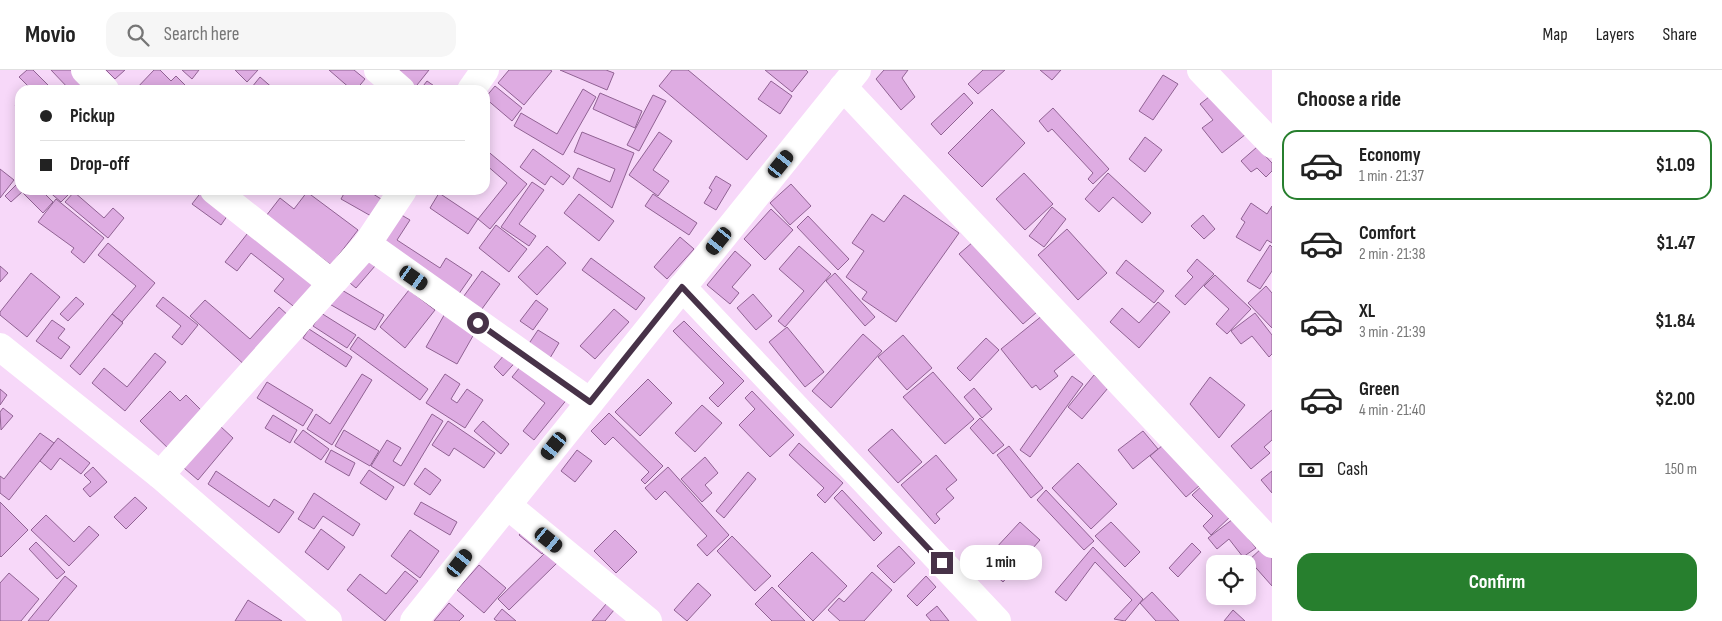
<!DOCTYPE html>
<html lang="en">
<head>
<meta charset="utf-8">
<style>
	:root { --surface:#fff; --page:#f6f6f6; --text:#222; --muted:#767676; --line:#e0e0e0; --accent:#277f2e }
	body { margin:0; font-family:"Sofia Sans Condensed",sans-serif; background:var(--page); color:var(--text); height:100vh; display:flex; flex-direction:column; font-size:19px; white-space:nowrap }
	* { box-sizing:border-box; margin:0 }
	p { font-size:16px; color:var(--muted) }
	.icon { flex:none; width:28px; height:28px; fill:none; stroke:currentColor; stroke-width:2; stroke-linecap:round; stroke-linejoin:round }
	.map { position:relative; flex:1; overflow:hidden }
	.details { display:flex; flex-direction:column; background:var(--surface); width:450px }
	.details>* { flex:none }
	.guide { position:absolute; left:15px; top:15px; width:475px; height:110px; border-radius:15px; box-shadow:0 2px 12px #0003; display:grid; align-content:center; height:110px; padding:0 25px; background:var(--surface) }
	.tools { position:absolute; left:1206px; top:485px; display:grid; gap:10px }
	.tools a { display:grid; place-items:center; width:50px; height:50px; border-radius:10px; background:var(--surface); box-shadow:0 2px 12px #0003; font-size:25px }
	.end { position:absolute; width:22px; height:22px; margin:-11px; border:6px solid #473248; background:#fff; box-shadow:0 0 0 2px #fff }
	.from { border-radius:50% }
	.bubble { position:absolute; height:35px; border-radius:15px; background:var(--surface); box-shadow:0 2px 12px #0003; font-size:16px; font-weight:700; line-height:35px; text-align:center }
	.car { position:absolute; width:15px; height:30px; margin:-15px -8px; border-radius:6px; box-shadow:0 0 4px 1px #0007; background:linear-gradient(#222 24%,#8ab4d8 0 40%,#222 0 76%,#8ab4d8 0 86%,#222 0) }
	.guide b { display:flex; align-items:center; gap:18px; height:48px; font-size:19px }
	.guide b+b { border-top:1px solid var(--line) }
	.guide i { width:12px; height:12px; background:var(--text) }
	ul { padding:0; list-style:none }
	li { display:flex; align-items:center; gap:15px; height:70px; margin:0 10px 8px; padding:0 15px; border:2px solid transparent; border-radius:15px }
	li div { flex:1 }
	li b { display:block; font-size:19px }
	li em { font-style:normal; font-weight:700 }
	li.on { border-color:var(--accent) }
	li>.icon { width:45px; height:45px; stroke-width:1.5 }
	h2 { padding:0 25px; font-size:22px; line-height:60px }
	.pay { display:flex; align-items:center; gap:12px; height:55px; padding:0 25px; font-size:19px }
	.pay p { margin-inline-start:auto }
	.button { display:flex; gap:10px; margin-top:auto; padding:10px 25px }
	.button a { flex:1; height:58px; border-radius:15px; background:var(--accent); color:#fff; font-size:20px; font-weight:700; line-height:58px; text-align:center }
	header { display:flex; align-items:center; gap:30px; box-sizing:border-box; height:70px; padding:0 25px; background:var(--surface); border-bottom:1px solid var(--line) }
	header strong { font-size:24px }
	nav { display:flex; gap:28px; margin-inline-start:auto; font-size:18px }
	.search { width:350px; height:45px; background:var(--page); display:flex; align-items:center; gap:12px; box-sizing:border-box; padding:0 18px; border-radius:15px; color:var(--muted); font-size:19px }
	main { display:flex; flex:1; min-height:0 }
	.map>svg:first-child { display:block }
</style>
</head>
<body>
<header>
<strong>Movio</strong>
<div class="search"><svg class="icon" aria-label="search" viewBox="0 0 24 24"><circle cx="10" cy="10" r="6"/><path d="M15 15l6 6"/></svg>Search here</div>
<nav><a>Map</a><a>Layers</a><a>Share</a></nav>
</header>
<main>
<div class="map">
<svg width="1272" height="551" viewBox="0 0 1272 551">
	<rect width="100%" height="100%" fill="#f7d8f9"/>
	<g fill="#deace2" stroke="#906293">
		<polygon points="27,0 33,0 53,20 32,20 19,7"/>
		<polygon points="51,0 79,0 91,20 70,20"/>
		<polygon points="106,0 125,0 115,9"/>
		<polygon points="154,0 160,0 171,11 176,6 185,15 180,20 135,20"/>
		<polygon points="182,0 199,0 192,9"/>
		<polygon points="235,0 258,0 247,12"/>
		<polygon points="329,0 354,0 365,9 356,20 352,20"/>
		<polygon points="388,0 429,0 413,20"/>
		<polygon points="509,0 550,0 552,1 524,35 498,13"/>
		<polygon points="560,0 606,0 614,3 607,20"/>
		<polygon points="672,0 688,0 767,66 747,90 659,16"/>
		<polygon points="765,0 806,0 808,2 792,22"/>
		<polygon points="884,0 908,0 902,8 915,27 901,40 876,9"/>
		<polygon points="983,0 1005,0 978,24 968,14"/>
		<polygon points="1040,0 1061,0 1052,10"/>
		<polygon points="1163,5 1178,14 1153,50 1139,41"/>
		<polygon points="260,7 275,20 255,20 252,17"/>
		<polygon points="427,11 440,20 420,20"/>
		<polygon points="771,11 792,26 780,44 758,29"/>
		<polygon points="495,16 522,38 512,51 485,28"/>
		<polygon points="583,19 596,27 563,85 514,56 521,43 557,64"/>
		<polygon points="600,23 642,41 635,58 593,39"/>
		<polygon points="964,23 973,33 941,65 931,54"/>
		<polygon points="1214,23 1246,64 1222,83 1202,58 1213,50 1200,34"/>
		<polygon points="653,25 666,31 639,81 627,75"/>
		<polygon points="20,30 20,41 15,36"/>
		<polygon points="1053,38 1109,99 1093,114 1088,109 1093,103 1052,59 1048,62 1039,51"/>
		<polygon points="992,39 1025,73 982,117 948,83"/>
		<polygon points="582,62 634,83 612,138 573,108 578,98 610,112 615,99 574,82"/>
		<polygon points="659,62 672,71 653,100 669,111 658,126 629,105"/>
		<polygon points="1145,67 1162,80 1145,102 1129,89"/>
		<polygon points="1257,77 1272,93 1272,101 1266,107 1257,98 1251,102 1241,91"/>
		<polygon points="485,79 527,114 490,159 478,149 507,113 485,94"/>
		<polygon points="533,79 570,106 563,115 551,106 545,115 520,97"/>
		<polygon points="0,99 14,110 0,128"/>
		<polygon points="1024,103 1053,134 1025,160 996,129"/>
		<polygon points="1108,103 1151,143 1142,153 1113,127 1099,142 1085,129"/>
		<polygon points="716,106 731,115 716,140 704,133 712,120 709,118"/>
		<polygon points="20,111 20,120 41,120 53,132 43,143 22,122 11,132 5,126"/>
		<polygon points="532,112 544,120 519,154 536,166 529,176 501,157"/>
		<polygon points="791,114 811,136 790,155 770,133"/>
		<polygon points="47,120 69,120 71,122 61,132"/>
		<polygon points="346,120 367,120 381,129 371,146 341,129"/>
		<polygon points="202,121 230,142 221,155 192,134"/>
		<polygon points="74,122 104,148 113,138 124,148 108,168 65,132"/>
		<polygon points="307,122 358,160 331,195 266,146 280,128 294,139"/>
		<polygon points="439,123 478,149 468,164 430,138"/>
		<polygon points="579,124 614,151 599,171 564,143"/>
		<polygon points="653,124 697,153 689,165 645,136"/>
		<polygon points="904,125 959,163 896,252 862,229 867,222 846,207 864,181 852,173 872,144 884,152"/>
		<polygon points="56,129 104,168 84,193 71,182 74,178 38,152"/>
		<polygon points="1251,133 1267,144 1272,136 1272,173 1267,170 1260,181 1236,167 1245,152 1241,149"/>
		<polygon points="1052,137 1066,149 1044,177 1029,166"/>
		<polygon points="771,139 793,160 765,190 744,169"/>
		<polygon points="398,143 410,150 397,170 440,198 446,188 472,205 456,228 377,175"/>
		<polygon points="1203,145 1215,159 1204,169 1191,156"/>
		<polygon points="808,146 849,189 838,200 797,157"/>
		<polygon points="496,155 527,179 509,202 479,178"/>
		<polygon points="251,159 318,213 297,239 274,221 284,209 251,183 237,201 225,192"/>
		<polygon points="1067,159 1107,203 1078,230 1038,185"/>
		<polygon points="680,167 694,179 667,209 654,197"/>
		<polygon points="973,172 1037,242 1023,254 959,184"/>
		<polygon points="108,173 155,213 122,252 112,244 136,216 98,185"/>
		<polygon points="1270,175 1272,177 1272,201 1260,219 1247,211"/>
		<polygon points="547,176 566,193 537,225 518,207"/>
		<polygon points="799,176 831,204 785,257 778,251 804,221 779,199"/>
		<polygon points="735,181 751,195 732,217 739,223 730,234 707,215"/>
		<polygon points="364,186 375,196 356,218 345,209"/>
		<polygon points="591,188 645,228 636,240 582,200"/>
		<polygon points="1197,189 1214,204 1185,235 1175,226 1193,207 1187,201"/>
		<polygon points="1126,190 1164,221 1154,233 1116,203"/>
		<polygon points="0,196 8,203 0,212"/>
		<polygon points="482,201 500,214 479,243 461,230"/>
		<polygon points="31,203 60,227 27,267 0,245 0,242"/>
		<polygon points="835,203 875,247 865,256 826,211"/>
		<polygon points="1215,205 1251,239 1227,264 1216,254 1229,239 1204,216"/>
		<polygon points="335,216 384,245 375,260 326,232"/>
		<polygon points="1266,216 1272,223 1272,258 1248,233"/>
		<polygon points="409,220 435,240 405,278 380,257"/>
		<polygon points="753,224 772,246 756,260 737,238"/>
		<polygon points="76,227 84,234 68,251 60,244"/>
		<polygon points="163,227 198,255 182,275 172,267 181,256 156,236"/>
		<polygon points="205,230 250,269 279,237 291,248 247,297 190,246"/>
		<polygon points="536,230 548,239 533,260 520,251"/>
		<polygon points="1158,232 1170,242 1139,278 1110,252 1122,238 1139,253"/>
		<polygon points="614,239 629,252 595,289 580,276"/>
		<polygon points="447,240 478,257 457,294 426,277"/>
		<polygon points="321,243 356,265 347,278 313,256"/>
		<polygon points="1255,243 1272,265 1272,284 1269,287 1252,266 1241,274 1231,261"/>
		<polygon points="112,244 123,253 80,305 70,296"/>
		<polygon points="1043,245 1075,284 1054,301 1058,306 1040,320 1036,315 1032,318 1001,279"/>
		<polygon points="52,250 65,259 58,268 70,277 61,289 36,271"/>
		<polygon points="684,251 744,311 718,337 709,328 724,313 673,261"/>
		<polygon points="787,257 824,302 805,317 769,272"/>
		<polygon points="309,259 352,287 346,297 303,268"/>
		<polygon points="538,260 559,273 550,288 528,275"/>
		<polygon points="863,264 882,281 831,338 812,321"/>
		<polygon points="903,265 932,298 907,320 878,287"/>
		<polygon points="358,267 428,319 420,330 350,279"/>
		<polygon points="986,268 999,280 970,311 957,298"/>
		<polygon points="509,279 519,288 503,306 494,297"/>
		<polygon points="155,283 166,292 125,341 92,313 104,298 127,317"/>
		<polygon points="524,292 568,328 534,370 523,361 545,333 512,307"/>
		<polygon points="933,302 974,349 945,374 903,327"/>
		<polygon points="362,304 372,310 332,375 307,359 316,344 330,354"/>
		<polygon points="445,304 460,314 451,329 457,333 467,319 483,330 465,358 426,333"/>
		<polygon points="1094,305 1108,318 1082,349 1068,337"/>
		<polygon points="1072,306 1083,314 1030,387 1020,380"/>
		<polygon points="1210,307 1245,335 1219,368 1190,334"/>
		<polygon points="648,309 672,333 640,366 615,342"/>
		<polygon points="267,312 313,340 303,356 257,328"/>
		<polygon points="974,318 992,339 982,348 964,327"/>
		<polygon points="0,319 7,325 0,335"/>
		<polygon points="170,321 180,331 186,325 208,347 173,383 140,351"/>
		<polygon points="752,321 794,365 770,387 739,355 755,339 745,328"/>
		<polygon points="702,335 722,353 695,382 675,363"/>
		<polygon points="3,338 13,346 1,360 0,342"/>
		<polygon points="1272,340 1272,370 1264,377 1270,383 1251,399 1231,376"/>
		<polygon points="609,343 663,396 645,414 641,410 649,402 613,367 605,375 591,361"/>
		<polygon points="432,344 443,351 404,416 371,396 387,370 401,378 393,391 401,396"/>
		<polygon points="273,345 297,360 290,373 265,358"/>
		<polygon points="980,348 1004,375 993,384 970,358"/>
		<polygon points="448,351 495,383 484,398 454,378 449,386 432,375"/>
		<polygon points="483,351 509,374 501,384 474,361"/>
		<polygon points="220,356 233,368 198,410 184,398"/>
		<polygon points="892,359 922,392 898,413 868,380"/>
		<polygon points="303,360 329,379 321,390 294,372"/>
		<polygon points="344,360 379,381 370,396 335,376"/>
		<polygon points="1143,361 1158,379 1133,399 1118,380"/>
		<polygon points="40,363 54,373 9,430 0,423 0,406 4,409"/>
		<polygon points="58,368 90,393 81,404 60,388 51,400 40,391"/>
		<polygon points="799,373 843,413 825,433 817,425 824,418 789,385"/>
		<polygon points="1163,375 1199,416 1186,427 1150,386"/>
		<polygon points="1009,376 1043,418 1031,428 997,385"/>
		<polygon points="331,380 355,393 349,406 325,392"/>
		<polygon points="577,380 592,391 575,412 561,401"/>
		<polygon points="936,385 957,410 946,419 954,428 936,444 940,449 935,454 901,415"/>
		<polygon points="705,387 718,403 705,415 712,423 702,432 681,409"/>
		<polygon points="1078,393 1117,434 1091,459 1052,418"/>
		<polygon points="93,397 107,412 90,427 83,419 91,412 84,405"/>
		<polygon points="668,397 729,465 707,486 697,475 707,466 665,421 656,430 645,418"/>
		<polygon points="425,398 441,410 430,425 414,414"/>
		<polygon points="369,400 394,417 386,430 360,413"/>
		<polygon points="216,401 269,437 274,429 294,442 279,463 208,414"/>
		<polygon points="1272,401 1272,423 1261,410"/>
		<polygon points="748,402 756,409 724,448 716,441"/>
		<polygon points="1204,414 1232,445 1211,465 1203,456 1213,446 1192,425"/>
		<polygon points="842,420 882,463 874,471 834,428"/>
		<polygon points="1046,420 1094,471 1084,480 1037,430"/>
		<polygon points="314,423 360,454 353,466 323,446 314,459 298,449"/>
		<polygon points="135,427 147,438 126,459 114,447"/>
		<polygon points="0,432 28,460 1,487 0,486"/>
		<polygon points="421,432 457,452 450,465 414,444"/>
		<polygon points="46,445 74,472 89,456 99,465 69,496 31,460"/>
		<polygon points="1233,449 1256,478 1243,487 1229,469 1217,479 1208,468"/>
		<polygon points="1020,452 1040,470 1003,512 982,493"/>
		<polygon points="1111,452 1140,482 1125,497 1095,466"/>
		<polygon points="525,458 548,476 542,484 519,465"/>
		<polygon points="321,459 345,477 328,500 305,482"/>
		<polygon points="410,460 439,481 420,508 391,486"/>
		<polygon points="615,460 637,482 616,503 594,481"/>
		<polygon points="732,466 771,506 755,521 717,481"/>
		<polygon points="36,472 65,502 57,509 29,479"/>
		<polygon points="1192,473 1201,482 1178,507 1169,498"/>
		<polygon points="899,476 915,493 894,513 877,496"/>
		<polygon points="1093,477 1143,529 1125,551 1114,549 1132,530 1095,492 1066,531 1055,522"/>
		<polygon points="1263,477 1272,488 1272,516 1249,490"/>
		<polygon points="546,482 557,493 509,540 498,529"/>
		<polygon points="812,482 847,516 813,551 778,516"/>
		<polygon points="479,495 506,518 484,543 457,520"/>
		<polygon points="405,501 418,511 385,551 347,520 360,504 386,524"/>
		<polygon points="872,502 892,520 864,551 840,551 828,540 839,528 844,532"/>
		<polygon points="9,503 39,529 21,551 0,551 0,513"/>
		<polygon points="65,506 77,516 48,551 28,551"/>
		<polygon points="926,506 936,517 917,536 907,526"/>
		<polygon points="698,513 711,525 687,551 674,540"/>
		<polygon points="772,517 805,551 772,551 755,534"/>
		<polygon points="1152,522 1179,551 1156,551 1140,533"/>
		<polygon points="248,530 282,551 235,551"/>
		<polygon points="449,533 464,546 459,551 434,551"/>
		<polygon points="606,534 614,540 605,551 592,551"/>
		<polygon points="937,536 949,551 931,551 926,545"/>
		<polygon points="502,539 516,551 497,551 494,549"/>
		<polygon points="1233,540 1245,551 1224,551"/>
	</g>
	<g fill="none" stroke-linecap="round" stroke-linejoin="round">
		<g stroke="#fff" stroke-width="28">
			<polyline points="85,0 105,20"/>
			<polyline points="378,0 401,20"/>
			<polyline points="1201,0 1272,74"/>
			<polyline points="843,17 1272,474"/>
			<polyline points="471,20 485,0"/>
			<polyline points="214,120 330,212"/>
			<polyline points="367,174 590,332"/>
			<polyline points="682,217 997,551"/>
			<polyline points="0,277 160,405 328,551"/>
			<polyline points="160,405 367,174 403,120"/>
			<polyline points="507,435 648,551"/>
			<polyline points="414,551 857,0"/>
		</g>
	</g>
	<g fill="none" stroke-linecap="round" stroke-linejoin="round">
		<polyline stroke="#473248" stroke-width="6" points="478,253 590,332 682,217 942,493"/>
	</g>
</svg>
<div class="tools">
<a><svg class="icon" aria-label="locate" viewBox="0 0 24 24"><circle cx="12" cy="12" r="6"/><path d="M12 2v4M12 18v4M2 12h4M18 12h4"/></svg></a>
</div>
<i class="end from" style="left:478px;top:253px"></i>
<i class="end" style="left:942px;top:493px"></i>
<div class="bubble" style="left:960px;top:475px;width:82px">1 min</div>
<i class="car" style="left:781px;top:94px;rotate:39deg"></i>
<i class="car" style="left:719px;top:171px;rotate:219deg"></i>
<i class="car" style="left:414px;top:208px;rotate:125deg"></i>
<i class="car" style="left:554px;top:376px;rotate:219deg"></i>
<i class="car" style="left:549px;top:470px;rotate:129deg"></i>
<i class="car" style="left:460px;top:493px;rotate:38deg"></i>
<div class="guide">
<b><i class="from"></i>Pickup</b>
<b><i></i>Drop-off</b>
</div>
</div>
<section class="details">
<h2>Choose a ride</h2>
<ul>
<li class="on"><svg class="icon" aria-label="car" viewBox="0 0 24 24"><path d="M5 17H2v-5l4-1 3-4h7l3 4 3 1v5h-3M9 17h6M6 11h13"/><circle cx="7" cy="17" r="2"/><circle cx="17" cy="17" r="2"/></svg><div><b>Economy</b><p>1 min · 21:37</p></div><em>$1.09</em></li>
<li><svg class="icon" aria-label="car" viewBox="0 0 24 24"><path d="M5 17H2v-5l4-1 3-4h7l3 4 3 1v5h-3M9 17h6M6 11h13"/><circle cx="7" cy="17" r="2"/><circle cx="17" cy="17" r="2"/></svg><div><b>Comfort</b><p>2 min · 21:38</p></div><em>$1.47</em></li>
<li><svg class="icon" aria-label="car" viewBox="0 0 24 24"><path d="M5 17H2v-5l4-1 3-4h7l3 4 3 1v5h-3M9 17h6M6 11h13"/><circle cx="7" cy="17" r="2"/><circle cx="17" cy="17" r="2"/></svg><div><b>XL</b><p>3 min · 21:39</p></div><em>$1.84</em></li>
<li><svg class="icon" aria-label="car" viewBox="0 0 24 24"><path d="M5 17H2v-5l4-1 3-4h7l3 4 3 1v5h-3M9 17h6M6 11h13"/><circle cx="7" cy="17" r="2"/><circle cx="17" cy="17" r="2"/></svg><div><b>Green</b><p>4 min · 21:40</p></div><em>$2.00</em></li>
</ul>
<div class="pay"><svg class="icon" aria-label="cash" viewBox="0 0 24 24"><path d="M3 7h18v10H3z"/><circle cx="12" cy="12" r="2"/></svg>Cash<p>150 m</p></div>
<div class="button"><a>Confirm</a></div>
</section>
</main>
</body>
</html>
